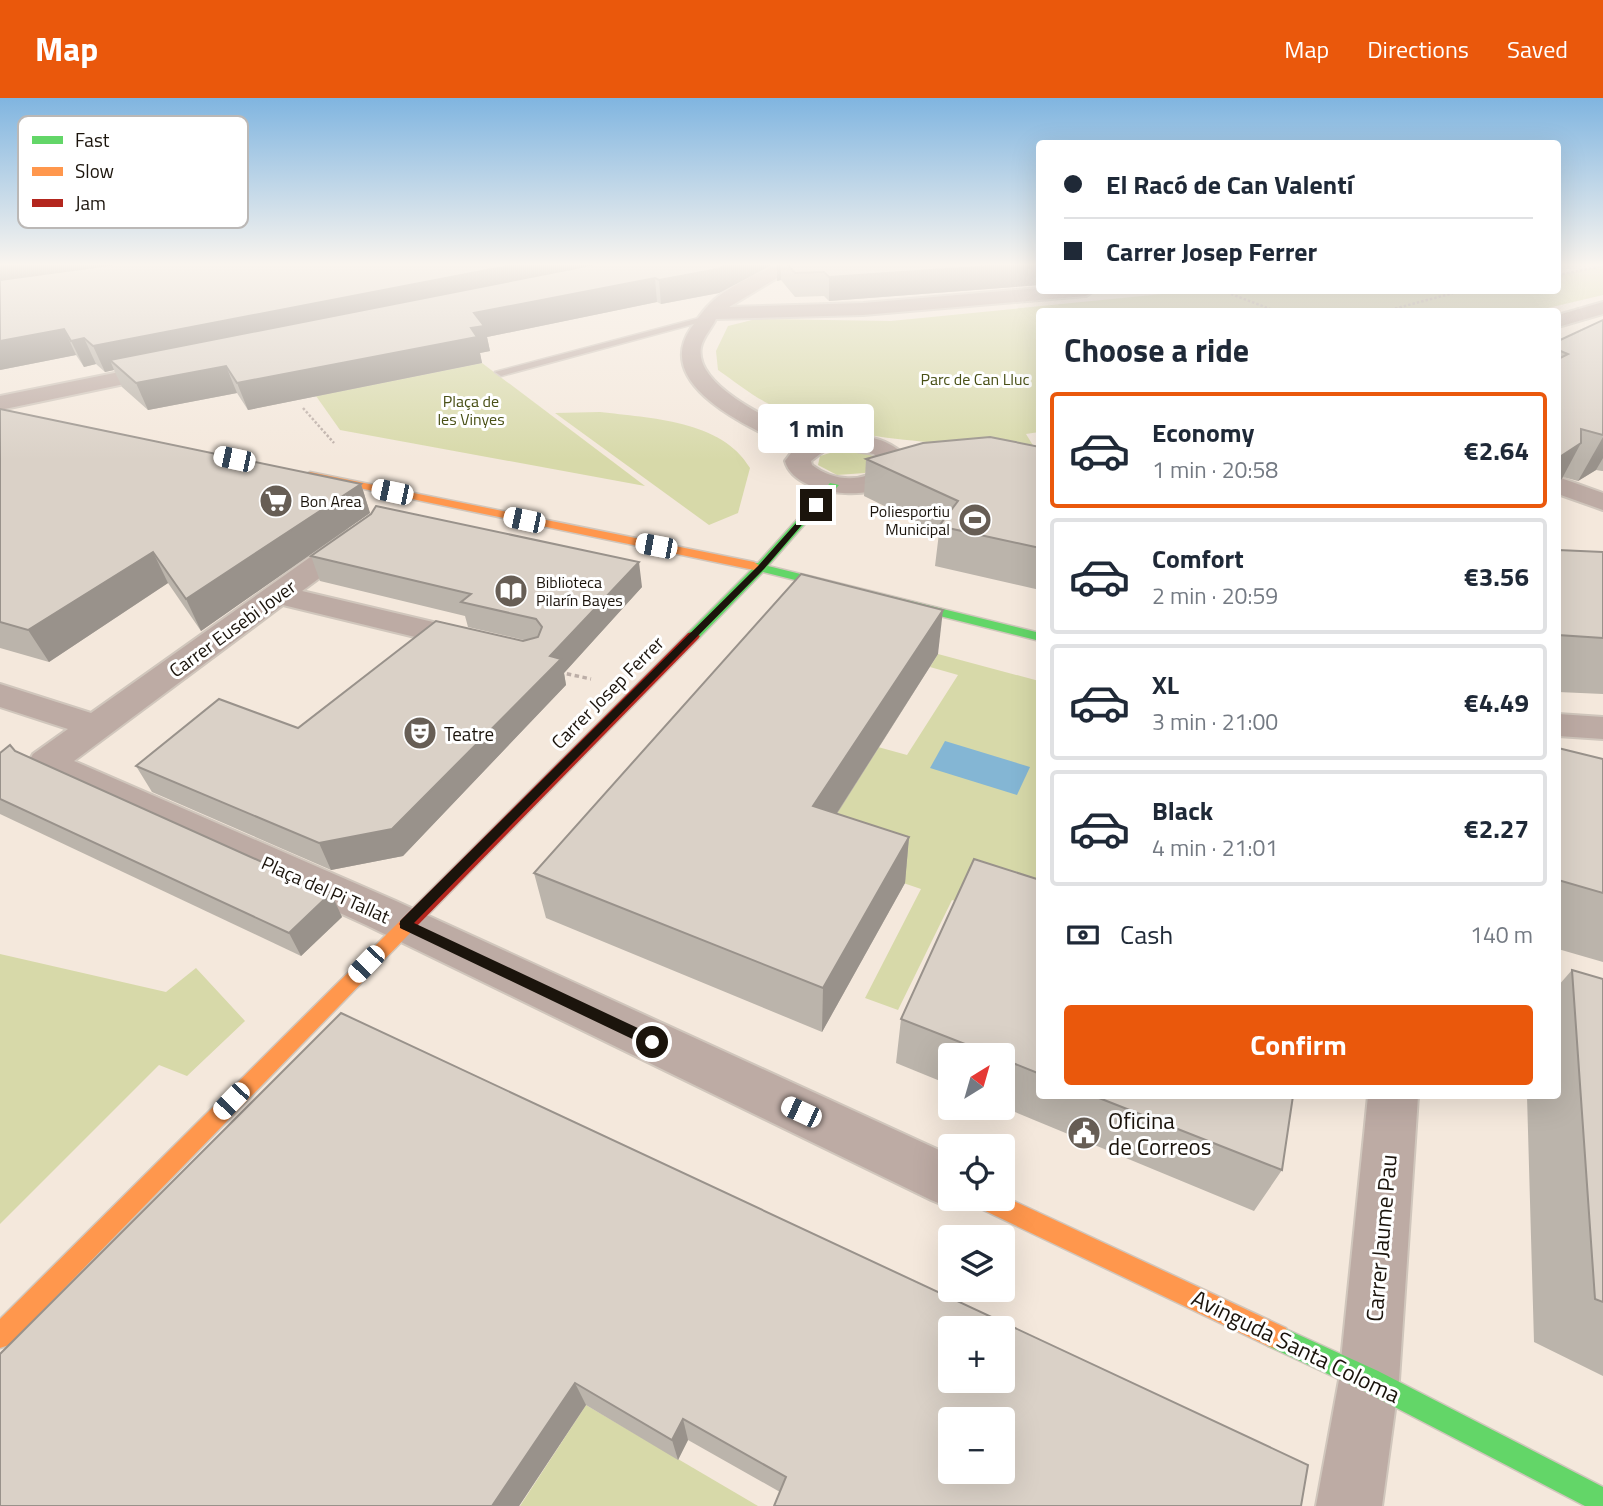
<!DOCTYPE html>
<html lang="en">
<head>
<meta charset="utf-8">
<style>
	:root { --surface:#fff; --page:#f2f2f3; --text:#1f2937; --muted:#747a83; --line:#e0e1e3; --accent:#ea580c }
	body { margin:0; font-family:"Titillium Web",sans-serif; background:var(--page); color:var(--text); height:100vh; display:flex; flex-direction:column; font-size:26px; white-space:nowrap }
	* { box-sizing:border-box; margin:0 }
	p { font-size:23px; color:var(--muted) }
	.icon { flex:none; width:38px; height:38px; fill:none; stroke:currentColor; stroke-width:2; stroke-linecap:round; stroke-linejoin:round }
	.map { position:relative; flex:1; overflow:hidden }
	.details { position:absolute; left:1036px; top:210px; width:525px; height:791px; display:flex; flex-direction:column; background:var(--surface); border-radius:7px; box-shadow:0 7px 28px #0002 }
	.details>* { flex:none }
	.top-card { position:absolute; left:1036px; top:42px; width:525px; height:154px; border-radius:7px; box-shadow:0 7px 28px #0002; display:grid; align-content:center; height:154px; padding:0 28px; background:var(--surface) }
	.needle { width:46px; rotate:37deg }
	.buttons { position:absolute; left:938px; top:945px; display:grid; gap:14px }
	.buttons a { display:grid; place-items:center; width:77px; height:77px; border-radius:7px; background:var(--surface); box-shadow:0 7px 28px #0002; font-size:35px }
	.end { position:absolute; width:32px; height:32px; margin:-16px; border:9px solid #1b140c; background:#fff; box-shadow:0 0 0 4px #fff }
	.from { border-radius:50% }
	.bubble { position:absolute; height:49px; border-radius:7px; background:var(--surface); box-shadow:0 7px 28px #0002; font-size:23px; font-weight:700; line-height:49px; text-align:center }
	.car { position:absolute; width:21px; height:42px; margin:-21px -10px; border-radius:9px; box-shadow:0 0 5px 2px #0007; background:linear-gradient(#fff 24%,#345 0 40%,#fff 0 76%,#345 0 86%,#fff 0) }
	.top-card b { display:flex; align-items:center; gap:24px; height:66px; font-size:26px }
	.top-card b+b { border-top:2px solid var(--line) }
	.top-card i { width:18px; height:18px; background:var(--text) }
	ul { padding:0; list-style:none }
	li { display:flex; align-items:center; gap:21px; height:116px; margin:0 14px 10px; padding:0 14px; border:4px solid var(--line); border-radius:7px }
	li div { flex:1 }
	li b { display:block; font-size:26px }
	li em { font-style:normal; font-weight:700 }
	li.on { border-color:var(--accent) }
	li>.icon { width:63px; height:63px; stroke-width:1.5 }
	h2 { padding:0 28px; font-size:32px; line-height:84px }
	.pay { display:flex; align-items:center; gap:18px; height:77px; padding:0 28px; font-size:26px }
	.pay p { margin-inline-start:auto }
	.cta { display:flex; gap:14px; margin-top:auto; padding:14px 28px }
	.cta a { flex:1; height:80px; border-radius:7px; background:var(--accent); color:#fff; font-size:28px; font-weight:700; line-height:80px; text-align:center }
	header { display:flex; align-items:center; gap:42px; box-sizing:border-box; height:98px; padding:0 35px; background:var(--accent); color:#fff }
	header strong { font-size:33px }
	nav { display:flex; gap:38px; margin-inline-start:auto; font-size:24px }
	.map>svg:first-child { display:block }
</style>
</head>
<body>
<header>
<strong>Map</strong>
<nav><a>Map</a><a>Directions</a><a>Saved</a></nav>
</header>
<div class="map">
<svg width="1603" height="1408" viewBox="0 0 1603 1408">
	<rect width="100%" height="100%" fill="#f4e8dc"/>
	<g fill="#d7d9a9">
		<path d="M1603 168V197L1535 213 1040 214 1039 334 1026 336 1034 349C957 347 834 344 767 305 750 296 734 283 718 272L716 253 728 228 756 221 891 223 1203 192H1558V177Z"/>
		<polygon points="482,265 645,388 340,332 316,298"/>
		<path d="M600 314C649 320 722 322 750 370L738 415 709 427 555 315Z"/>
		<polygon points="843,351 862,353 875,359 865,375 837,377 818,367 820,358"/>
		<polygon points="938,556 1039,583 1039,832 952,802 898,912 865,900 921,791 812,754 878,649 907,657 958,577 930,569"/>
		<polygon points="0,856 166,894 196,870 245,923 187,978 159,967 0,1126"/>
		<polygon points="586,1307 758,1408 520,1408"/>
	</g>
	<polygon fill="#84b6d4" points="945,643 1030,669 1017,697 930,670"/>
	<g fill="none" stroke-linecap="round" stroke-linejoin="round">
		<defs>
			<polygon id="lane" points="703,219 712,221 501,278 495,274"/>
			<g id="street">
				<path d="M780 165H802L729 209 863 205 1040 190 1095 192 1086 198 863 217 716 221C712 230 703 239 701 249 693 290 783 327 812 341 843 333 889 334 909 363 903 408 796 404 785 363L794 351C753 330 651 289 691 230 701 216 708 205 723 195 740 183 761 174 780 165ZM838 350 874 356 883 368C862 386 833 383 812 367L811 363 824 353Z"/>
				<polygon points="1603,204 1603,216 1558,229 1558,217"/>
				<polygon points="169,264 177,265 180,270 177,275 0,312 0,298"/>
				<polygon points="1558,379 1603,395 1603,412 1558,396"/>
				<polygon points="357,431 367,433 371,439 367,445 302,493 488,537 493,544 488,551 477,554 283,507 74,663 396,803 950,1057 950,1101 969,1102 950,1110 931,1102 366,827 33,674 28,665 33,656 68,631 0,609 0,586 91,615 347,433"/>
				<polygon points="1558,616 1603,619 1603,641 1558,638"/>
				<polygon points="1368,998 1418,998 1399,1282 1382,1408 1316,1408 1339,1282"/>
			</g>
			<g id="fast">
				<polygon points="830,385 839,387 768,468 1040,535 1040,543 763,474 698,541 688,541 688,535 752,471 748,468 750,465 758,465"/>
				<polygon points="1277,1227 1378,1273 1603,1389 1603,1408 1585,1408 1360,1291 1268,1248 1265,1239 1268,1230"/>
			</g>
			<g id="slow">
				<polygon points="310,374 754,464 760,468 754,472 306,379 305,377"/>
				<polygon points="408,819 414,821 417,826 414,831 9,1247 0,1250 0,1221 402,821"/>
				<polygon points="1003,1098 1286,1230 1289,1239 1286,1248 1277,1251 1268,1248 977,1109 974,1101 1003,1101"/>
			</g>
			<polygon id="jam" points="693,534 700,538 698,541 414,831 408,833 402,831 399,826 402,821 688,535"/>
		</defs>
		<use href="#lane" stroke="#d0c6bc" stroke-width="3"/>
		<use href="#street" stroke="#d0c6bc" stroke-width="4"/>
		<use href="#fast" stroke="#d0c6bc" stroke-width="3"/>
		<use href="#slow" stroke="#d0c6bc" stroke-width="3"/>
		<use href="#jam" stroke="#d0c6bc" stroke-width="3"/>
		<g stroke="#bcaea7" stroke-width="2.5" stroke-dasharray="2.5 2" stroke-linecap="butt">
			<polyline points="1558,177 1603,168"/>
			<polyline points="1233,192 1231,196 1278,214"/>
			<polyline points="1382,214 1465,192"/>
			<polyline points="303,310 334,345"/>
		</g>
		<polyline stroke="#bcaea7" stroke-width="3.5" stroke-dasharray="4.5 3.5" stroke-linecap="butt" points="559,574 591,581"/>
		<use href="#lane" fill="#bdaba4" fill-rule="evenodd"/>
		<use href="#street" fill="#bdaba4" fill-rule="evenodd"/>
		<use href="#fast" fill="#63d668" fill-rule="evenodd"/>
		<use href="#slow" fill="#ff974d" fill-rule="evenodd"/>
		<use href="#jam" fill="#b3261e" fill-rule="evenodd"/>
	</g>
	<g fill="#bbb4ab">
		<polygon points="120,165 776,165 719,195 661,206 657,204 487,239 490,253 480,255 482,265 248,312 237,295 148,312 122,289 114,272 105,274 96,266 84,269 76,257 0,272 114,166"/>
		<polygon points="777,165 1040,165 1040,187 829,203 824,198 795,199 781,182 777,183"/>
		<polygon points="1603,222 1603,373 1602,373 1596,372 1578,383 1563,379 1558,388 1558,243"/>
		<polygon points="0,311 361,386 370,415 201,533 168,485 49,564 0,550"/>
		<polygon points="1040,349 1040,492 935,468 939,435 864,398 866,361"/>
		<polygon points="1558,452 1603,454 1603,596 1558,594"/>
		<polygon points="311,458 642,489 564,575 566,587 403,758 331,772 152,694 136,668 298,630 524,542 468,529 465,518 320,483"/>
		<polygon points="938,556 837,716 909,739 905,785 822,934 546,820 534,775"/>
		<polygon points="1558,650 1603,661 1603,864 1558,851"/>
		<polygon points="15,653 342,819 301,858 0,716 0,655"/>
		<polygon points="1040,782 1040,998 1293,998 1282,1072 1254,1113 1003,1009 1003,957 950,957 950,987 896,965 901,921"/>
		<polygon points="1572,872 1603,881 1603,1278 1534,1244 1527,998 1558,998 1558,888"/>
		<polygon points="341,915 1308,1367 780,1394 688,1342 678,1362 586,1307 519,1408 0,1408"/>
	</g>
	<g fill="#99928b">
		<polygon points="0,165 114,165 111,175 0,190"/>
		<polygon points="523,165 642,165 110,262 114,272 105,274 93,248"/>
		<polygon points="730,165 776,165 719,195 661,206 659,182"/>
		<polygon points="777,165 781,165 781,182 777,183"/>
		<polygon points="1040,165 1040,187 829,203 829,179"/>
		<polygon points="655,180 657,204 487,239 490,253 480,255 482,265 248,312 237,285 471,230 474,215"/>
		<polygon points="64,231 76,257 0,272 0,243"/>
		<polygon points="84,240 96,266 84,269 71,243"/>
		<polygon points="226,268 237,295 148,312 136,285"/>
		<polygon points="1603,339 1603,360 1596,372 1578,383"/>
		<polygon points="1581,345 1558,388 1558,360"/>
		<polygon points="361,386 370,415 201,533 186,501"/>
		<polygon points="153,454 168,485 49,564 28,532"/>
		<polygon points="639,464 642,489 564,575 566,587 403,758 331,772 319,745 550,558"/>
		<polygon points="943,512 938,556 812,754 813,708"/>
		<polygon points="909,739 905,785 822,934 823,890"/>
		<polygon points="331,795 342,819 301,858 289,835"/>
		<polygon points="575,1285 586,1307 519,1408 492,1408"/>
		<polygon points="683,1321 688,1342 678,1362 672,1342"/>
	</g>
	<g fill="#dad1c7" stroke="#99928b" stroke-width="2" fill-rule="evenodd">
		<polygon points="125,165 523,165 93,248 84,240 71,243 64,231 0,243 0,182"/>
		<polygon points="602,165 730,165 718,171 659,182 655,180 474,215 484,228 471,230 477,239 237,285 226,268 136,285 110,262"/>
		<polygon points="786,165 1033,165 829,179 824,174 795,175"/>
		<polygon points="1603,222 1603,337 1581,331 1581,345 1558,360 1558,261 1568,256 1558,252 1558,243"/>
		<polygon points="0,311 361,386 186,501 153,454 28,532 0,524"/>
		<polygon points="990,339 1040,349 1040,450 939,428 958,403 866,361 923,345"/>
		<polygon points="376,408 639,464 550,558 561,561 392,731 319,745 136,668 219,601 298,630 436,523 523,543 538,539 542,529 536,521 461,504 471,496 311,458 371,416"/>
		<polygon points="1558,452 1603,454 1603,540 1558,537"/>
		<polygon points="801,476 943,512 813,708 909,739 823,890 534,775"/>
		<polygon points="10,647 15,653 331,795 289,835 0,701 0,655"/>
		<polygon points="1558,650 1603,661 1603,795 1558,782"/>
		<polygon points="974,761 1040,782 1040,976 1003,961 1003,957 993,957 901,921"/>
		<polygon points="1572,872 1603,881 1603,1204 1595,1201"/>
		<path d="M341 915 1308 1367 1301 1408H774L786 1379 683 1321 672 1342 575 1285 492 1408H0V1256ZM950 1230H1003V1283H950ZM950 1321H1003V1374H950Z"/>
		<polygon points="1094,998 1293,998 1282,1072"/>
	</g>
	<linearGradient id="sky" x2="0" y2="1"><stop stop-color="#80b5e0"/><stop offset="0.46" stop-color="#faf5ef"/><stop offset="1" stop-color="#faf5ef" stop-opacity="0"/></linearGradient>
	<rect width="1603" height="362" fill="url(#sky)"/>
	<polygon fill="#1b140c" points="813,406 819,407 764,471 414,825 657,939 657,948 647,948 400,830 400,823 758,468"/>
	<defs>
		<symbol id="supermarket-disc" viewBox="-11 -11 22 22"><circle r="9.5" fill="#675e55" stroke="#fff"/><path d="M-6-5.5h2.5l.6 2H6L4.5 2H-2.5L-4.4-4H-6ZM-1.5 3.2a1.3 1.3 0 1 0 .1 0ZM3 3.2a1.3 1.3 0 1 0 .1 0Z" fill="#fff"/></symbol>
		<symbol id="stadium-disc" viewBox="-11 -11 22 22"><circle r="9.5" fill="#675e55" stroke="#fff"/><path d="M0-5a6.5 5 0 1 0 0 10a6.5 5 0 1 0 0-10ZM-3.5-1.8h7v3.6h-7Z" fill="#fff"/></symbol>
		<symbol id="library-disc" viewBox="-11 -11 22 22"><circle r="9.5" fill="#675e55" stroke="#fff"/><path d="M-6-4Q-3-5.5-.7-3.5V5Q-3 3-6 4ZM6-4Q3-5.5 .7-3.5V5Q3 3 6 4Z" fill="#fff"/></symbol>
		<symbol id="theatre-disc" viewBox="-11 -11 22 22"><circle r="9.5" fill="#675e55" stroke="#fff"/><path d="M-5-5.5Q0-4 5-5.5V0Q5 5 0 6Q-5 5-5 0ZM-3.3-2.5H-1v1.5H-3.3ZM1-2.5H3.3v1.5H1ZM-2.8 1Q0 5.5 2.8 1Z" fill="#fff"/></symbol>
		<symbol id="civic-disc" viewBox="-11 -11 22 22"><circle r="9.5" fill="#675e55" stroke="#fff"/><path d="M-.6-6.5H3V-4.5H.6V-3L4-1V1h2V6H-6V1h2V-1L-.6-3ZM-1.2 2.5V6h2.4V2.5Z" fill="#fff"/></symbol>
	</defs>
	<g fill-rule="evenodd">
		<use href="#supermarket-disc" x="257" y="384" width="38" height="38"/>
		<use href="#stadium-disc" x="956" y="403" width="38" height="38"/>
		<use href="#library-disc" x="492" y="474" width="38" height="38"/>
		<use href="#theatre-disc" x="401" y="616" width="38" height="38"/>
		<use href="#civic-disc" x="1065" y="1016" width="38" height="38"/>
	</g>
	<g text-anchor="middle" dominant-baseline="central" stroke-width="6" stroke-linejoin="round" paint-order="stroke">
		<g font-size="16" fill="#495016" stroke="#fff">
			<text x="975" y="281">Parc de Can Lluc</text>
			<text x="471" y="303">Plaça de<tspan x="471" dy="18">les Vinyes</tspan></text>
		</g>
		<g font-size="16" fill="#1b140c" stroke="#fff" text-anchor="start">
			<text x="300" y="403">Bon Area</text>
			<text x="950" y="413" text-anchor="end">Poliesportiu<tspan x="950" dy="18">Municipal</tspan></text>
			<text x="536" y="484">Biblioteca<tspan x="536" dy="18">Pilarín Bayes</tspan></text>
		</g>
		<g font-size="19" fill="#1b140c" stroke="#fff">
			<text transform="translate(232 530) rotate(-36)">Carrer Eusebi Jover</text>
			<text transform="translate(607 594) rotate(-45)">Carrer Josep Ferrer</text>
			<text transform="translate(326 791) rotate(24)">Plaça del Pi Tallat</text>
		</g>
		<g font-size="19" fill="#1b140c" stroke="#fff" text-anchor="start">
			<text x="444" y="635">Teatre</text>
		</g>
		<g font-size="23" fill="#1b140c" stroke="#fff" text-anchor="start">
			<text x="1108" y="1022">Oficina<tspan x="1108" dy="26">de Correos</tspan></text>
		</g>
		<g font-size="23" fill="#1b140c" stroke="#fff">
			<text transform="translate(1381 1140) rotate(-85)">Carrer Jaume Pau</text>
			<text transform="translate(1296 1248) rotate(26)">Avinguda Santa Coloma</text>
		</g>
	</g>
	<rect x="18" y="18" width="230" height="112" rx="10" fill="#fff" stroke="#bbb8b6" stroke-width="2"/>
	<rect x="32" y="38" width="31" height="8" fill="#63d668"/>
	<rect x="32" y="69" width="31" height="9" fill="#ff974d"/>
	<rect x="32" y="101" width="31" height="8" fill="#b3261e"/>
	<g font-size="19" fill="#1b140c">
		<text x="75" y="49">Fast</text>
		<text x="75" y="80">Slow</text>
		<text x="75" y="112">Jam</text>
	</g>
</svg>
<div class="buttons">
<a><svg class="needle" viewBox="-14 -14 28 28"><path d="M0-13l5 13h-10z" fill="#e53935"/><path d="M0 13l5-13h-10z" fill="#747a83"/></svg></a>
<a><svg class="icon" aria-label="locate" viewBox="0 0 24 24"><circle cx="12" cy="12" r="6"/><path d="M12 2v4M12 18v4M2 12h4M18 12h4"/></svg></a>
<a><svg class="icon" aria-label="layers" viewBox="0 0 24 24"><path d="M12 4l9 5-9 5-9-5zM3 14l9 5 9-5"/></svg></a>
<a>+</a>
<a>−</a>
</div>
<i class="end from" style="left:652px;top:944px"></i>
<i class="end" style="left:816px;top:407px"></i>
<div class="bubble" style="left:758px;top:306px;width:116px">1 min</div>
<i class="car" style="left:234px;top:361px;rotate:282deg"></i>
<i class="car" style="left:392px;top:394px;rotate:282deg"></i>
<i class="car" style="left:524px;top:422px;rotate:282deg"></i>
<i class="car" style="left:656px;top:448px;rotate:281deg"></i>
<i class="car" style="left:366px;top:866px;rotate:224deg"></i>
<i class="car" style="left:231px;top:1003px;rotate:224deg"></i>
<i class="car" style="left:801px;top:1014px;rotate:295deg"></i>
<div class="top-card">
<b><i class="from"></i>El Racó de Can Valentí</b>
<b><i></i>Carrer Josep Ferrer</b>
</div>
<section class="details">
<h2>Choose a ride</h2>
<ul>
<li class="on"><svg class="icon" aria-label="car" viewBox="0 0 24 24"><path d="M5 17H2v-5l4-1 3-4h7l3 4 3 1v5h-3M9 17h6M6 11h13"/><circle cx="7" cy="17" r="2"/><circle cx="17" cy="17" r="2"/></svg><div><b>Economy</b><p>1 min · 20:58</p></div><em>€2.64</em></li>
<li><svg class="icon" aria-label="car" viewBox="0 0 24 24"><path d="M5 17H2v-5l4-1 3-4h7l3 4 3 1v5h-3M9 17h6M6 11h13"/><circle cx="7" cy="17" r="2"/><circle cx="17" cy="17" r="2"/></svg><div><b>Comfort</b><p>2 min · 20:59</p></div><em>€3.56</em></li>
<li><svg class="icon" aria-label="car" viewBox="0 0 24 24"><path d="M5 17H2v-5l4-1 3-4h7l3 4 3 1v5h-3M9 17h6M6 11h13"/><circle cx="7" cy="17" r="2"/><circle cx="17" cy="17" r="2"/></svg><div><b>XL</b><p>3 min · 21:00</p></div><em>€4.49</em></li>
<li><svg class="icon" aria-label="car" viewBox="0 0 24 24"><path d="M5 17H2v-5l4-1 3-4h7l3 4 3 1v5h-3M9 17h6M6 11h13"/><circle cx="7" cy="17" r="2"/><circle cx="17" cy="17" r="2"/></svg><div><b>Black</b><p>4 min · 21:01</p></div><em>€2.27</em></li>
</ul>
<div class="pay"><svg class="icon" aria-label="cash" viewBox="0 0 24 24"><path d="M3 7h18v10H3z"/><circle cx="12" cy="12" r="2"/></svg>Cash<p>140 m</p></div>
<div class="cta"><a>Confirm</a></div>
</section>
</div>
</body>
</html>
